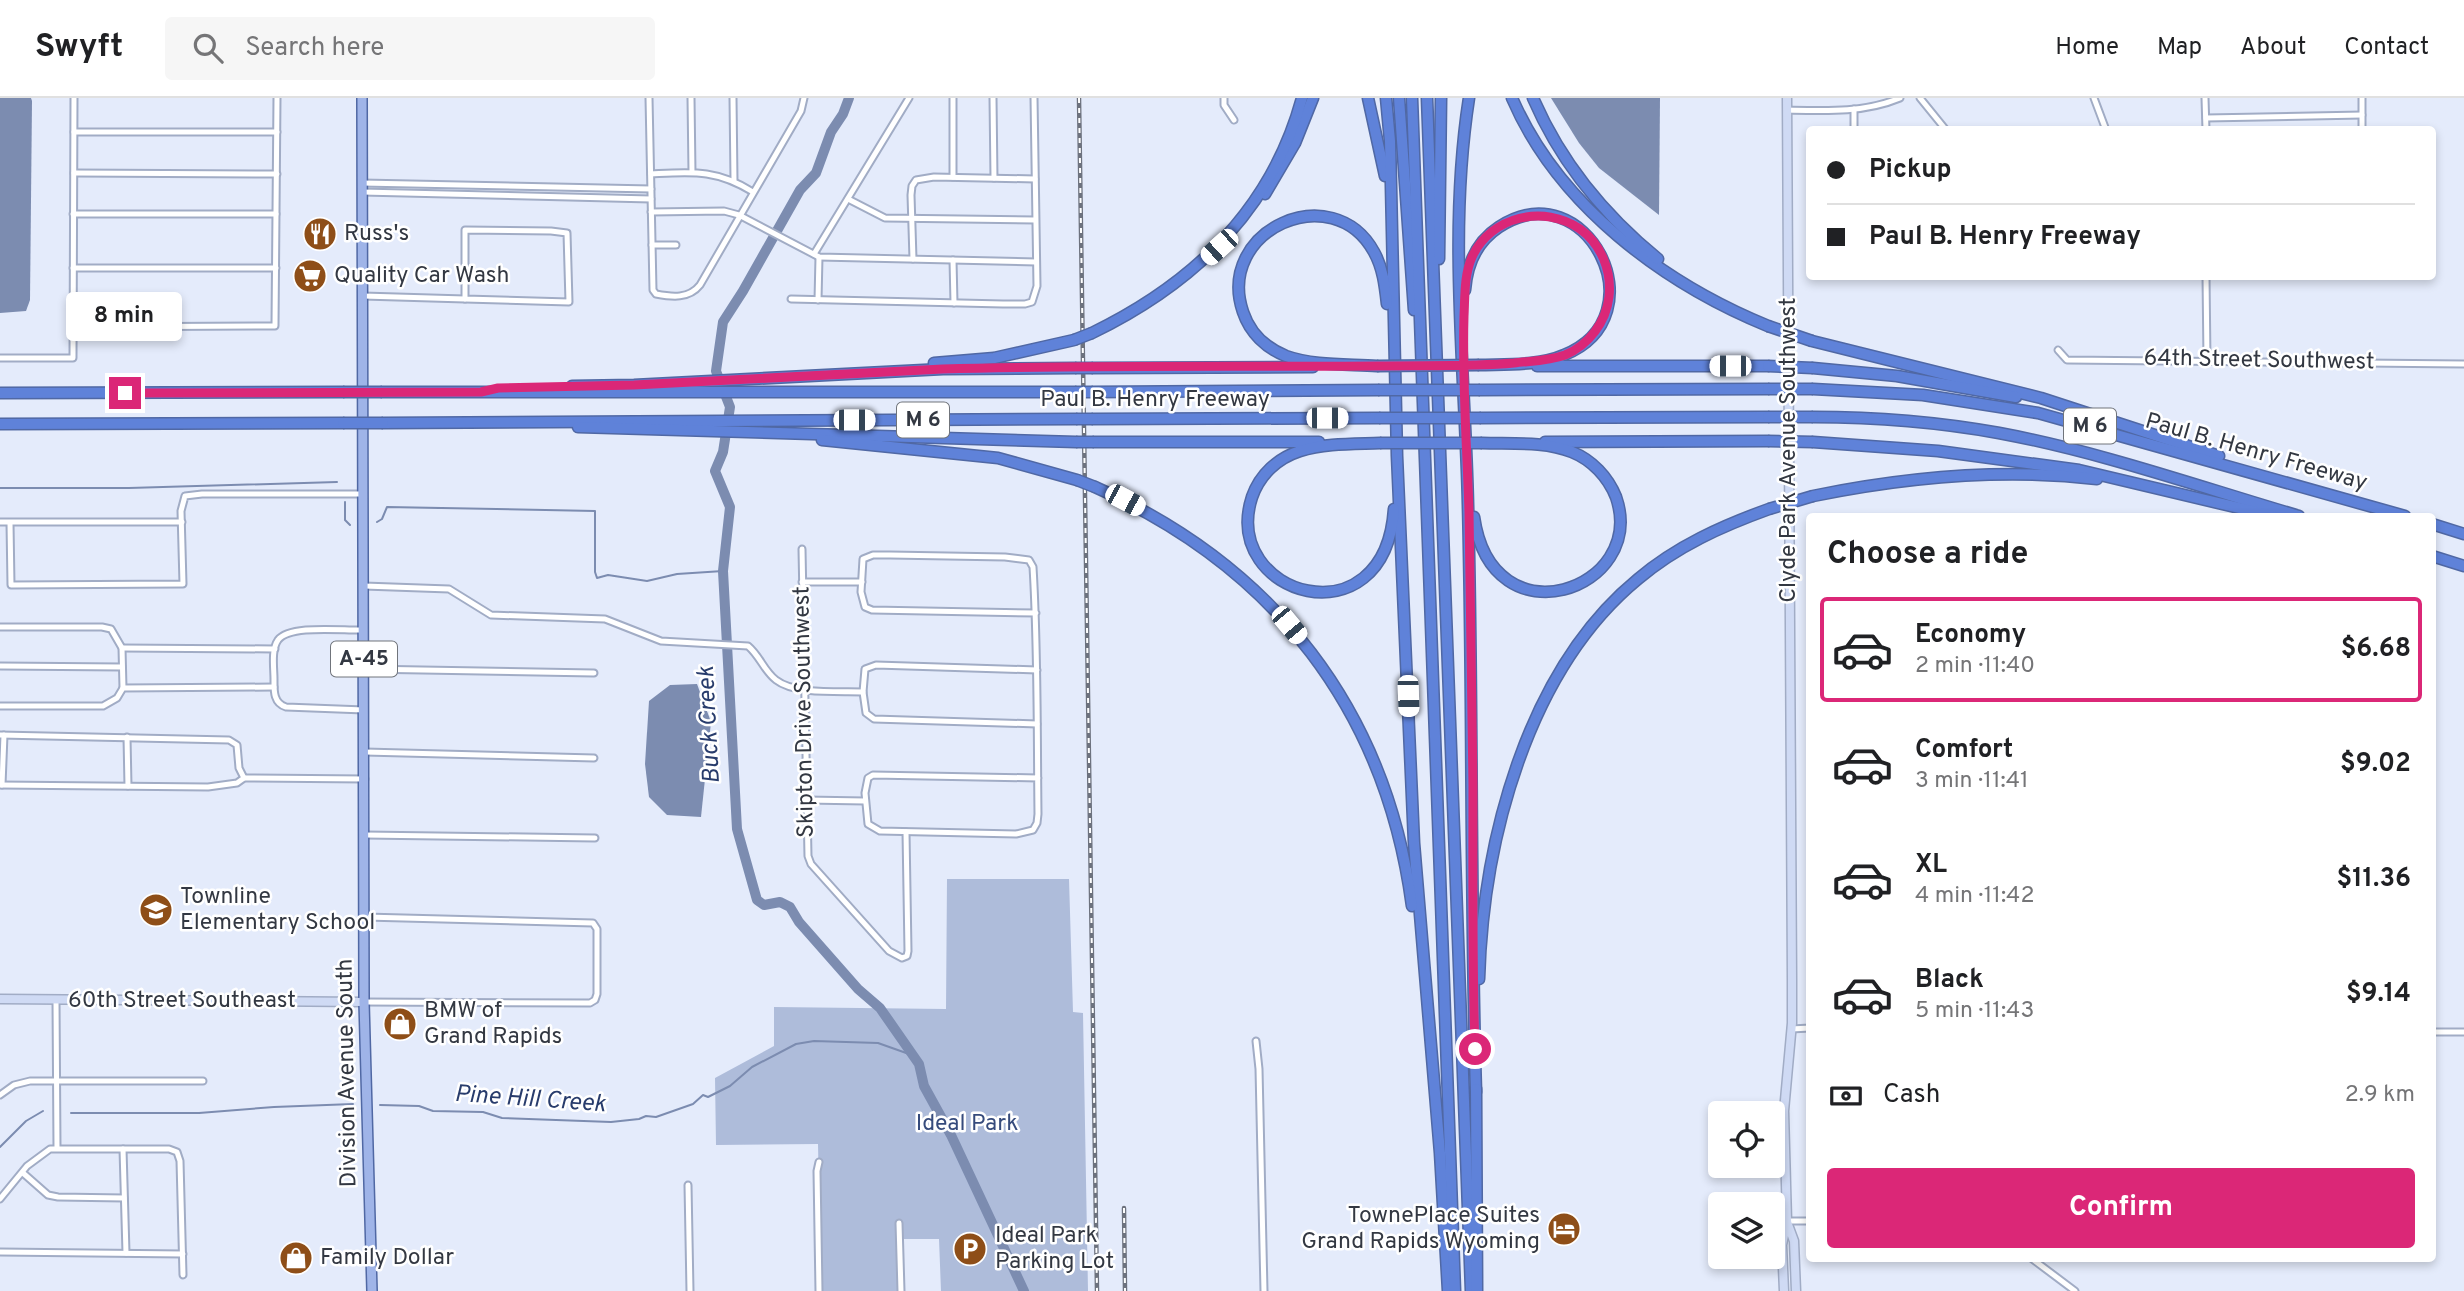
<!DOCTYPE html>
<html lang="en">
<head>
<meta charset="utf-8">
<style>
	:root { --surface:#fff; --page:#f6f6f6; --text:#202124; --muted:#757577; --line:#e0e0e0; --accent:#db2777 }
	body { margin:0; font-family:Overpass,sans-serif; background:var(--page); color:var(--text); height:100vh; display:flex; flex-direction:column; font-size:26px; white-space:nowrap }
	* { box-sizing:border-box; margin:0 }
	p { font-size:23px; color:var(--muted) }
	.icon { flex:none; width:38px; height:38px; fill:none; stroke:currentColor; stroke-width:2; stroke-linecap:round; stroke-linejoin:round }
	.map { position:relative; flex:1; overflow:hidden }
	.sheet { position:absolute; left:1806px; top:415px; width:630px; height:749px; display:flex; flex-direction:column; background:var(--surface); border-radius:7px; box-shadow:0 4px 10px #0003 }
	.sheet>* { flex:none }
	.top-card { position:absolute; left:1806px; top:28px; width:630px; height:154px; border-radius:7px; box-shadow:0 4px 10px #0003; display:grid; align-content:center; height:154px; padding:0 21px; background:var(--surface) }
	.fabs { position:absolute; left:1708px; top:1003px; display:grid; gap:14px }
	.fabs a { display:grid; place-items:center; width:77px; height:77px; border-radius:7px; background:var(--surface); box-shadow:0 4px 10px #0003; font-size:35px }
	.end { position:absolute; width:32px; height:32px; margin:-16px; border:9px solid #db2777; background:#fff; box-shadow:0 0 0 4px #fff }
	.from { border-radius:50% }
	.bubble { position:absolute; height:49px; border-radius:7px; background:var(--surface); box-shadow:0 4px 10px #0003; font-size:23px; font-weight:700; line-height:49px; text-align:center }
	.car { position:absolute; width:21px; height:42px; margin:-21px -10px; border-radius:9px; box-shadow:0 0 5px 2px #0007; background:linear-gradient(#fff 24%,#345 0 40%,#fff 0 76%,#345 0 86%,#fff 0) }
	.top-card b { display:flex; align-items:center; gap:24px; height:66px; font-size:26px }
	.top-card b+b { border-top:2px solid var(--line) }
	.top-card i { width:18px; height:18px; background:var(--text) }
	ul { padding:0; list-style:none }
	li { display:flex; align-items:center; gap:21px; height:105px; margin:0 14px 10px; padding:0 7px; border:4px solid transparent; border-radius:7px }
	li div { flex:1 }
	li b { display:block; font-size:26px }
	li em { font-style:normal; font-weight:700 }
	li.current { border-color:var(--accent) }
	li>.icon { width:63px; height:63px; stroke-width:1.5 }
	h2 { padding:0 21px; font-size:32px; line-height:84px }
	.pay { display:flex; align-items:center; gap:18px; height:77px; padding:0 21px; font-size:26px }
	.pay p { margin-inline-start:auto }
	.primary-button { display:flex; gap:14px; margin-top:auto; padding:14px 21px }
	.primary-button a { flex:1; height:80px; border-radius:7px; background:var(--accent); color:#fff; font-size:28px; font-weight:700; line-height:80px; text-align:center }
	header { display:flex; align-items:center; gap:42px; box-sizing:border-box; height:98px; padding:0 35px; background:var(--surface); border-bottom:2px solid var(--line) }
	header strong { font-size:33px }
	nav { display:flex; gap:38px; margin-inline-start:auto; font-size:24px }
	.search { width:490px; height:63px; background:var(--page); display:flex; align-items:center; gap:18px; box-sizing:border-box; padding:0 24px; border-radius:7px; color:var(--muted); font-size:26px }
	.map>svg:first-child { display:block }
</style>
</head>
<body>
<header>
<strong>Swyft</strong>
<div class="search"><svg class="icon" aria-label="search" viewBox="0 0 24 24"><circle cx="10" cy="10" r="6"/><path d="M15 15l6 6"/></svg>Search here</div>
<nav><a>Home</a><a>Map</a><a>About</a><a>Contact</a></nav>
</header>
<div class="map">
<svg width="2464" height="1193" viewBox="0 0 2464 1193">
	<rect width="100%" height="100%" fill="#e4ebfb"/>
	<polygon fill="#aebcda" points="947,781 1069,781 1073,914 1083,915 1088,1193 941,1193 939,1141 896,1141 898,1193 821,1193 818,1046 716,1047 715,980 774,948 774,909 946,911"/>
	<g fill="#7c8cb0">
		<polygon points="0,0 31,0 32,3 30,202 26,213 0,215"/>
		<polygon points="1551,0 1660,0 1659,117 1599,70 1579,45"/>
		<polygon points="697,586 711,624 701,719 667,717 649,699 645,666 649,603 670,587"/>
	</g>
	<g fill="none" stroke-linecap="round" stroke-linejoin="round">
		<g stroke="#7c8cb0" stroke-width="2">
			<polyline points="0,390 129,390 337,384"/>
			<polyline points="345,404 345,422 350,427"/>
			<polyline points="377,424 382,421 387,409 595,413 595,474 597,480 608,477 647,483 677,476 723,473"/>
			<polyline points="380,1007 419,1008 433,1013 483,1014 502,1020 611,1024 639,1021 646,1018 656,1019 693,1006 703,997 708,999 730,988 752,969 796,946 814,943 878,945 909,956"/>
			<polyline points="71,1015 199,1015 274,1009 353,1006"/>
			<polyline points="0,1049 26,1023 43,1013"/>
		</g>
		<polyline stroke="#7c8cb0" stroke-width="10" points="849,0 843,16 831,34 816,75 800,92 743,193 723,224 716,273 730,309 723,354 715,373 730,409 723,473 737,731 757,802 764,807 780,804 790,809 799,824 858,891 880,910 919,966 924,988 951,1037 1024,1193"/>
		<defs>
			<g id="minor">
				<path d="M649 0 653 192 656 196C672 199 689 201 700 187L801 13 804 0"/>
				<polyline points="691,0 692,74"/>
				<polyline points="733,0 734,82"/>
				<polyline points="953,0 953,79"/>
				<polyline points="993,0 994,80"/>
				<polyline points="1224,0 1224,7 1234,22"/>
				<polyline points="1920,0 1946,32"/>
				<polyline points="2094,0 2106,32"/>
				<polyline points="2205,0 2206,32"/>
				<polyline points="1854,11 1854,32"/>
				<path d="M1787 12C1825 13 1864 15 1900 0"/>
				<polyline points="2206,20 2362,17"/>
				<polyline points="2362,32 2362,0"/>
				<polyline points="74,34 277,34"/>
				<polyline points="74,75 277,76"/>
				<path d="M651 76C692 74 716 71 753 94"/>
				<polyline points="362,85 651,91"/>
				<polyline points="362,94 651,101"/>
				<polyline points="848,101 885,120 1035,122"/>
				<polyline points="651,114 724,113 739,117 819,159 1036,164"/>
				<polyline points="73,116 276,116"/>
				<polygon points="465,132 551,133 567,135 569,204 465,201"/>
				<polyline points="652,147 676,147"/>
				<polyline points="814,156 909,0"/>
				<polyline points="913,161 911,97 912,88 916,82 934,79 1035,81"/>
				<polyline points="953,162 954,205"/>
				<polyline points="73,170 276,170"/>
				<polyline points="2206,178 2207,262"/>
				<polyline points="363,198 465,201"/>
				<polyline points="791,201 1003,206 1025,206 1032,204 1037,188 1034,0"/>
				<polyline points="818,202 819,159"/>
				<polyline points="73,229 275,228 277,0"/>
				<polyline points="2058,252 2067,262 2464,266"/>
				<polyline points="0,260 73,260 74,0"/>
				<polyline points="0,424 182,424"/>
				<polyline points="10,425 11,487 183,486 181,413 185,398 202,396 362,396"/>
				<polyline points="802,451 808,758 811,766 889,853 902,860 907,858 908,853 906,734"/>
				<polyline points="802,484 862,484"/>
				<path d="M364 488 449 491 491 517 605 521 661 543 748 548C760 558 764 573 776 582 795 597 840 593 863 594"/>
				<path d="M1036 515 872 512 865 509 861 494 863 461 873 457H890L1005 459 1029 462 1033 469C1038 551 1037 634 1038 716L1037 725 1033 732 1016 736 880 733 868 726 865 695 868 680 873 677 1038 680"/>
				<polyline points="0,529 102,529 111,531 122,550 123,590"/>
				<path d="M364 532C344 533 290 526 278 542 271 552 274 570 274 581 274 592 273 605 286 609L364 612"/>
				<polyline points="122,550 275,551"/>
				<polyline points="0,568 122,569"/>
				<polyline points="364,571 594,575"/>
				<polyline points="1037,572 876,567 865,571 863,594 866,615 874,621 1037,626"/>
				<polyline points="0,608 103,608 117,600 123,590 274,589"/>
				<polyline points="0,637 229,642 237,647 239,670 244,680"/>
				<polyline points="127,639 128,688"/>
				<polyline points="365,654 594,660"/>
				<polyline points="0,687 208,689 237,685 244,680 365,681"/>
				<polyline points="2,687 4,637"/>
				<polyline points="806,702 865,703"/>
				<polyline points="365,737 595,740"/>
				<polyline points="56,902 57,1050"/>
				<polyline points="364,904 590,905 595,902 597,896 597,831 593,825 365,819"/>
				<polyline points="1791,931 1810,930"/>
				<polyline points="2432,934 2464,934"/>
				<polyline points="1256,943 1259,971 1264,1193"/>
				<polyline points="0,997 14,987 30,983 203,983"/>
				<polyline points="123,1051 126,1155"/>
				<polyline points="23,1075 48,1097 58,1099 124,1100"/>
				<polyline points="688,1087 690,1193"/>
				<polyline points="0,1101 27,1068 50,1051 169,1051 177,1054 180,1063 183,1177"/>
				<polyline points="1787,1123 1810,1123"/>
				<polyline points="899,1125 901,1193"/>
				<polyline points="0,1154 183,1156"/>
				<polyline points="2031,1160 2075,1193"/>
				<polyline points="819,1193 817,1073 819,1064"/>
			</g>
			<g id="secondary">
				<polyline points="0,901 364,904"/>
				<polyline points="1787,1124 1794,1143 1796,1193"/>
				<polyline points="1784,1193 1782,1147 1787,1123 1784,1013 1792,925 1792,882 1787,0"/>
			</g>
			<polyline id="primary" points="362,0 364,904 372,1193"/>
			<g id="motorway">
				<polyline points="1368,0 1385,78"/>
				<polyline points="1386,0 1390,43 1397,358 1414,745 1440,1055 1448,1193"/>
				<polyline points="1399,0 1414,212"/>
				<polyline points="1412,0 1455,1193"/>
				<polyline points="1427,0 1471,1193"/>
				<path d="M1469 0C1448 134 1465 271 1468 407 1473 602 1470 798 1476 994"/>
				<path d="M1512 0C1558 107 1663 185 1768 228"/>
				<path d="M1533 0C1561 65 1604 117 1658 161"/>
				<polyline points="1265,96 1295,45 1313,0"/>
				<polyline points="1439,161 1441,0"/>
				<path d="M1465 192C1467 166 1476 144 1499 129 1586 72 1661 218 1564 257 1539 268 1506 266 1479 267"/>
				<path d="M1092 235C1193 186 1272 111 1302 0"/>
				<polyline points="1812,243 2041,300 2219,358"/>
				<polyline points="934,265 994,260 1074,242"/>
				<path d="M1377 268C1347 266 1314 268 1286 258 1266 250 1250 235 1243 214 1215 132 1333 79 1374 154 1383 170 1385 188 1387 206"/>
				<polyline points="1537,268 1768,268"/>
				<polyline points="1093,270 1313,269"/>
				<polyline points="1813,270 1897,278 2016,299"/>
				<polyline points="572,288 634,287 943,271 1075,270"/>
				<polyline points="1813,291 1923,297 2038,315 2405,418"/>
				<polyline points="1480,292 1768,291"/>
				<polyline points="382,294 1075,294"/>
				<polyline points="1093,294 1378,292"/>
				<polyline points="0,295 343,294"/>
				<path d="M1813 319C1876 319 1938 324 1999 335 2101 354 2200 389 2299 418"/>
				<polyline points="1481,320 1768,319"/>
				<polyline points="1093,321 1379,320"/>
				<polyline points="383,325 1076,321"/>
				<polyline points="0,326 343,325"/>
				<polyline points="578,329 1076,344"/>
				<polyline points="822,342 998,360 1077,382"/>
				<polyline points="1094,344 1319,344"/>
				<polyline points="1545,344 1768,343"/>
				<polyline points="1813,344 1938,353 2079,372 2273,418"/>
				<path d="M1380 345C1354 346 1325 345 1300 353 1278 360 1260 376 1252 399 1220 498 1385 546 1394 411"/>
				<path d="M1095 389C1275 469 1386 612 1412 808"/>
				<path d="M1813 398C1906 379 2002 370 2097 381"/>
				<path d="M1474 419C1492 546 1648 492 1616 399 1608 379 1592 362 1572 354 1545 343 1511 346 1482 345"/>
				<polyline points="2432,426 2464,436"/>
				<polyline points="2432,458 2464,468"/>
				<path d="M1479 881C1483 743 1527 572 1638 481 1677 448 1722 428 1769 411"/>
				<polyline points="1476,991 1477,1193"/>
			</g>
		</defs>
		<use href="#minor" stroke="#a1acc5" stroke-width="9"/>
		<use href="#secondary" stroke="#a1acc5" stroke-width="11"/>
		<use href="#primary" stroke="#5068a4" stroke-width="12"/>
		<use href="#motorway" stroke="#5068a4" stroke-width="13"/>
		<use href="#minor" stroke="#fff" stroke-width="5"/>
		<use href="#secondary" stroke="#cfdaf4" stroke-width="8"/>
		<use href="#primary" stroke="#9fb4e8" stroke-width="9"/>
		<use href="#motorway" stroke="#5f82d9" stroke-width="10"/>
		<defs>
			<g id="rail">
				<polyline points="1079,0 1097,1193"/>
				<polyline points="1124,1110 1125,1193"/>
			</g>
		</defs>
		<use href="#rail" stroke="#6d727e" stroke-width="4.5"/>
		<use href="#rail" stroke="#fff" stroke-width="2" stroke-dasharray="5" stroke-linecap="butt"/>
		<defs>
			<g id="motorway-bridge">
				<polyline points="1768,228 1812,243"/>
				<polyline points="1074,242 1092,235"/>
				<polyline points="1377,268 1479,267"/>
				<polyline points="1768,268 1813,270"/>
				<polyline points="1075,270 1093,270"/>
				<polyline points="1768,291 1813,291"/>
				<polyline points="1378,292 1480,292"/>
				<polyline points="343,294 382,294"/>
				<polyline points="1075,294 1093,294"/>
				<polyline points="1768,319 1813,319"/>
				<polyline points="1379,320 1481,320"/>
				<polyline points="1076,321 1093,321"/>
				<polyline points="343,325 383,325"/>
				<polyline points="1768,343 1813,344"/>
				<polyline points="1076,344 1094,344"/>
				<polyline points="1380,345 1482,345"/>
				<polyline points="1077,382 1095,389"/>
				<polyline points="1769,411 1813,398"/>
			</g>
		</defs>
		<use href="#motorway-bridge" stroke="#5068a4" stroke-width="13" stroke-linecap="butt"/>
		<use href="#motorway-bridge" stroke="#5f82d9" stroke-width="10"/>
	</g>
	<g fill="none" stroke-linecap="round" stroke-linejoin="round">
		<path stroke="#db2777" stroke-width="9" d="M125 295 481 294 498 290 634 287 943 271C1088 267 1233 269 1378 268 1423 267 1469 269 1514 265 1531 263 1549 263 1565 257 1589 247 1606 224 1609 199 1612 173 1601 146 1580 131 1544 106 1491 118 1472 159 1464 177 1465 199 1464 218 1462 283 1467 349 1469 414 1471 505 1472 596 1473 687 1473 775 1472 863 1475 951"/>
	</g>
	<defs>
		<symbol id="restaurant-disc" viewBox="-11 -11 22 22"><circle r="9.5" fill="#8e4e18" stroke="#fff"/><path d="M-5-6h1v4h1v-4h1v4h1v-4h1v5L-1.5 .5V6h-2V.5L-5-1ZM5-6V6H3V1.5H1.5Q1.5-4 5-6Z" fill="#fff"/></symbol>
		<symbol id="supermarket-disc" viewBox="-11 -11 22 22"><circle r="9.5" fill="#8e4e18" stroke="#fff"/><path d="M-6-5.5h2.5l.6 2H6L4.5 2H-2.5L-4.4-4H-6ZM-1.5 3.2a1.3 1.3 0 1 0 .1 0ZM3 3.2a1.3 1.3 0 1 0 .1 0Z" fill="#fff"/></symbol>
		<symbol id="school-disc" viewBox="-11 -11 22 22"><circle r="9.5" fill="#8e4e18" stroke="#fff"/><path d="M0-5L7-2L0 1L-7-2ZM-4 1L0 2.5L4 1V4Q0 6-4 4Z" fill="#fff"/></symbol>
		<symbol id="shop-disc" viewBox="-11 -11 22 22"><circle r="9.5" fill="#8e4e18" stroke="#fff"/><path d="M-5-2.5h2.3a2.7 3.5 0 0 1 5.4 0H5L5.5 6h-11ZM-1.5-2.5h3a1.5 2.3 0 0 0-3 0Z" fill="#fff"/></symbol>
		<symbol id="hotel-disc" viewBox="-11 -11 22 22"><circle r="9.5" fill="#8e4e18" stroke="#fff"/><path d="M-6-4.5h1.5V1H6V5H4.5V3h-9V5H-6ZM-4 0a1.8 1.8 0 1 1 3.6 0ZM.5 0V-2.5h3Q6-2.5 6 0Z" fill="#fff"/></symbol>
		<symbol id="parking-disc" viewBox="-11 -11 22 22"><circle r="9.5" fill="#8e4e18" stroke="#fff"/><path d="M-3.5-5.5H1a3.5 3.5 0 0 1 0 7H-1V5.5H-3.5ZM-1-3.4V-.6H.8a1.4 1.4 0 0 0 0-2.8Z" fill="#fff"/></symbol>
	</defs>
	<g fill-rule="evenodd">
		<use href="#restaurant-disc" x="301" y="117" width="38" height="38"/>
		<use href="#supermarket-disc" x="291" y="159" width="38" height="38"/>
		<use href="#school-disc" x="137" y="793" width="38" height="38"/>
		<use href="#shop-disc" x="381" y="907" width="38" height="38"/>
		<use href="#hotel-disc" x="1545" y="1112" width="38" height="38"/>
		<use href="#parking-disc" x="951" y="1132" width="38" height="38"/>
		<use href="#shop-disc" x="277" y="1141" width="38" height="38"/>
	</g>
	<g text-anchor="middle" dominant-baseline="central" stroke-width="5" stroke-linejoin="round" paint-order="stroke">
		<g fill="#fff" stroke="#70747b" stroke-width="2">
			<rect x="897" y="304.5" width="52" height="35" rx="5"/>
			<rect x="2064" y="310.5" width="52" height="35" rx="5"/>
			<rect x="331" y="543.5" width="66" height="35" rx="5"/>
		</g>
		<g font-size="21" font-weight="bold" fill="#333842">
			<text x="923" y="322">M 6</text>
			<text x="2090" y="328">M 6</text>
			<text x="364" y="561">A-45</text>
		</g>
		<g font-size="23" fill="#333842" stroke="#fff" text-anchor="start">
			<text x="344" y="136">Russ's</text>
			<text x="334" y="178">Quality Car Wash</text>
			<text x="180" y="799">Townline<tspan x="180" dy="26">Elementary School</tspan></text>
			<text x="424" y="913">BMW of<tspan x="424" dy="26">Grand Rapids</tspan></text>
			<text x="1540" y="1118" text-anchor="end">TownePlace Suites<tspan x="1540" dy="26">Grand Rapids Wyoming</tspan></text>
			<text x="995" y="1138">Ideal Park<tspan x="995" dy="26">Parking Lot</tspan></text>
			<text x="320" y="1160">Family Dollar</text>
		</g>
		<g font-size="23" fill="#333842" stroke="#fff">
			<text transform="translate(2259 263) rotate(1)">64th Street Southwest</text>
			<text x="1155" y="302">Paul B. Henry Freeway</text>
			<text transform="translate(1789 352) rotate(-90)">Clyde Park Avenue Southwest</text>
			<text transform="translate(2256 355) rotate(16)">Paul B. Henry Freeway</text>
			<text transform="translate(805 614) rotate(-91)">Skipton Drive Southwest</text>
			<text x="182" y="903">60th Street Southeast</text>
			<text transform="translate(348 975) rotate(-91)">Division Avenue South</text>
		</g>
		<g font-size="23" fill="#364b7c" stroke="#fff">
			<text x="967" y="1026">Ideal Park</text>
		</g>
		<g font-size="24" font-style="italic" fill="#283c6c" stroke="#fff">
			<text transform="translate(710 627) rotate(-93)">Buck Creek</text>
			<text transform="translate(530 1002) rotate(4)">Pine Hill Creek</text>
		</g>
	</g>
</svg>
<div class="fabs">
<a><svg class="icon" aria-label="locate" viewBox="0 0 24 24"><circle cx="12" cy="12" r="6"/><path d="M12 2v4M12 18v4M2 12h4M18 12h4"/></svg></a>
<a><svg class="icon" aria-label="layers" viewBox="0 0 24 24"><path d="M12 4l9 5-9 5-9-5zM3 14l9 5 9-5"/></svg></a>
</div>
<i class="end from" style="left:1475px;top:951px"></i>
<i class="end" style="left:125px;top:295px"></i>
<div class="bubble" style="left:66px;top:194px;width:116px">8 min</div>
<i class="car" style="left:1219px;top:149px;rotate:228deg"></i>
<i class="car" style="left:1730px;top:268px;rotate:270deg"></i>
<i class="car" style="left:1327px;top:320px;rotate:90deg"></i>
<i class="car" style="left:854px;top:322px;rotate:90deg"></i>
<i class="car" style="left:1125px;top:402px;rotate:118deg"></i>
<i class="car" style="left:1289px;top:527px;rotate:140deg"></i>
<i class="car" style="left:1408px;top:598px;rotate:178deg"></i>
<div class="top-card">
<b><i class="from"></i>Pickup</b>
<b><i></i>Paul B. Henry Freeway</b>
</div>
<section class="sheet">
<h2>Choose a ride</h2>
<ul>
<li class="current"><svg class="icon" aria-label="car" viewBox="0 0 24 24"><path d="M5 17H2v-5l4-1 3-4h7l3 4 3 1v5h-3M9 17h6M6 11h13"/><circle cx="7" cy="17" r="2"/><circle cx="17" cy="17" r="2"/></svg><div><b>Economy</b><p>2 min · 11:40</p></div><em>$6.68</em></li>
<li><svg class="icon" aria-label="car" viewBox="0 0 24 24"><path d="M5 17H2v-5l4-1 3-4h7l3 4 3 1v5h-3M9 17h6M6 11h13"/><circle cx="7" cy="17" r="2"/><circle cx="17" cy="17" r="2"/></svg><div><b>Comfort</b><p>3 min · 11:41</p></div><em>$9.02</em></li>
<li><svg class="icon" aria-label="car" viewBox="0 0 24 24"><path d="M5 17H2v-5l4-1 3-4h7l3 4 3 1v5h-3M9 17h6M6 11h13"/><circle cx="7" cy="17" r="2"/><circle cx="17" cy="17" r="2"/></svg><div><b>XL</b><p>4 min · 11:42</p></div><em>$11.36</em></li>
<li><svg class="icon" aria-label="car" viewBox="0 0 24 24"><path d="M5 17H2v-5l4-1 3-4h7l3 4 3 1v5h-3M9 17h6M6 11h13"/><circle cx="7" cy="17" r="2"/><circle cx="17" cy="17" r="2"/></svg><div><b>Black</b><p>5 min · 11:43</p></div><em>$9.14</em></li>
</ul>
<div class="pay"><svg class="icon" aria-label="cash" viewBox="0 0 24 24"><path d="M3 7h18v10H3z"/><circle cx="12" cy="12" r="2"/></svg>Cash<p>2.9 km</p></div>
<div class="primary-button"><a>Confirm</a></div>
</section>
</div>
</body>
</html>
